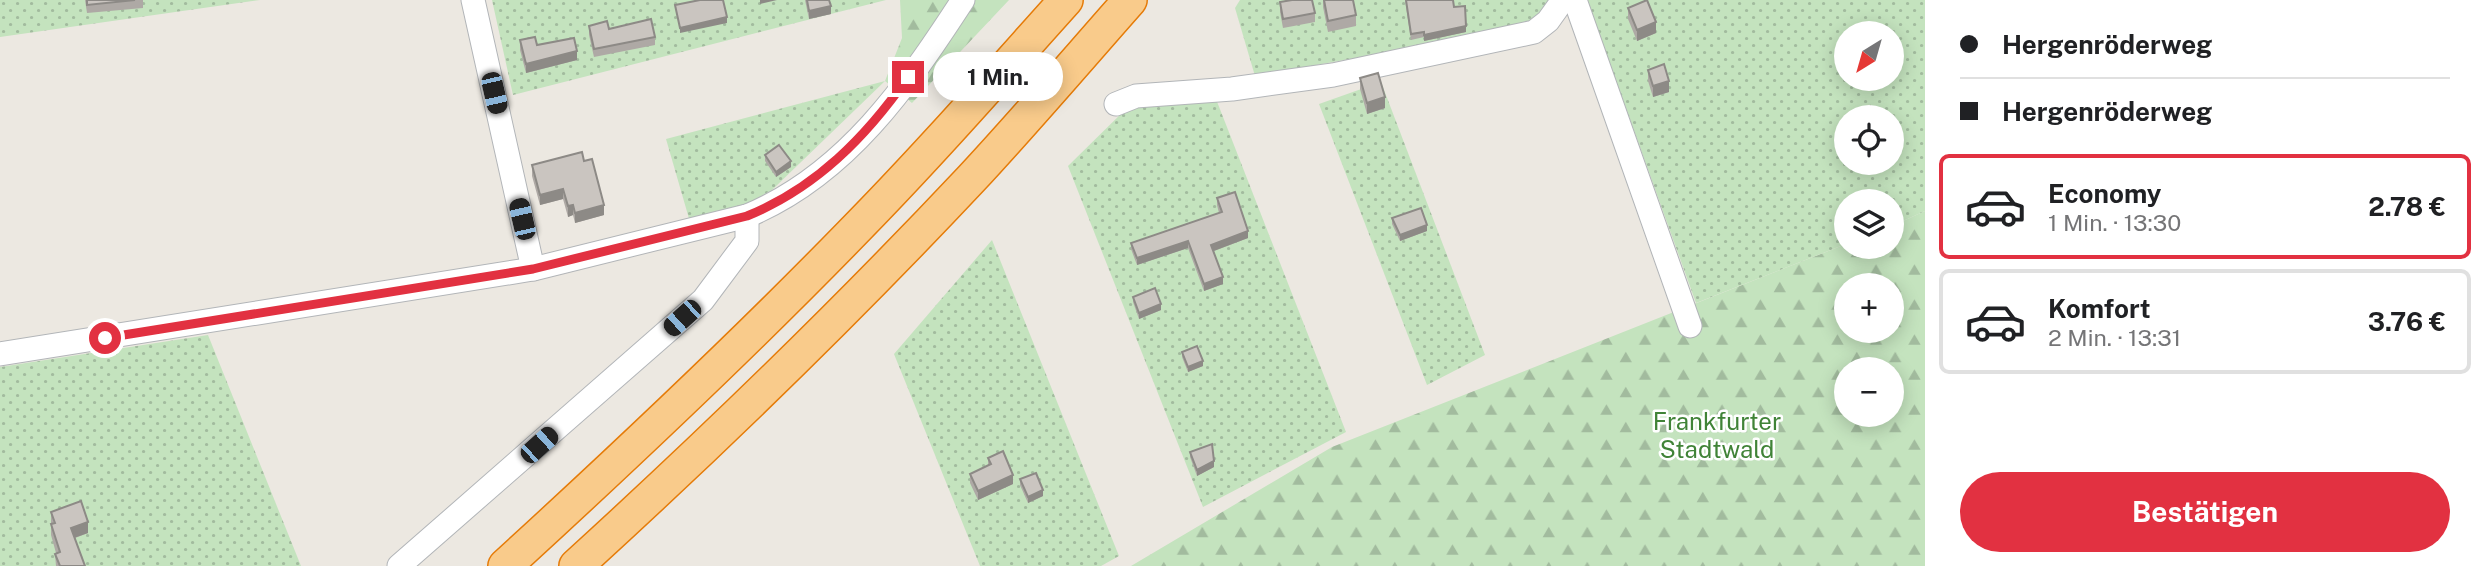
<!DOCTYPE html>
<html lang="de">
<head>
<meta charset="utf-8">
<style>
	:root { --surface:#fff; --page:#f2f2f2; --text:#202124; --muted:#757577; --line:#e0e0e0; --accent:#e23141 }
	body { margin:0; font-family:"Public Sans",sans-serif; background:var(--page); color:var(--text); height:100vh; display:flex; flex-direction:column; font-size:26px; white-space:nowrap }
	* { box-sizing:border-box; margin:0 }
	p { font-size:23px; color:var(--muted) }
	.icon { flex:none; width:38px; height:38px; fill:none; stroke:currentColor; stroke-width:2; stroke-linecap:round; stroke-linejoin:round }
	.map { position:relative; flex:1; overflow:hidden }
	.sheet { display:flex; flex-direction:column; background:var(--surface); width:560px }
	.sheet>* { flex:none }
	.hud { display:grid; align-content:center; height:154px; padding:0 35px; background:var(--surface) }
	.needle { width:46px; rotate:217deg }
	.buttons { position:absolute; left:1834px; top:21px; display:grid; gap:14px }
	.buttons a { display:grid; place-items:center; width:70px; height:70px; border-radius:50%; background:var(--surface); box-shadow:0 4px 18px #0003; font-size:35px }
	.end { position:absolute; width:32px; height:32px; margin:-16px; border:9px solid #e23141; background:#fff; box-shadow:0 0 0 4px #fff }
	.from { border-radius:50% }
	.bubble { position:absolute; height:49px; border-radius:24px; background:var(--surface); box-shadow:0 4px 18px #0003; font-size:23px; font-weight:700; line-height:49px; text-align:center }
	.car { position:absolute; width:21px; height:42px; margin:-21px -10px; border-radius:9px; box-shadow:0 0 5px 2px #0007; background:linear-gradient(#222 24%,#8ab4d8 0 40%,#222 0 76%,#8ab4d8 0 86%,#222 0) }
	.hud b { display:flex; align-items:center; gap:24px; height:66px; font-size:26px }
	.hud b+b { border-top:2px solid var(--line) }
	.hud i { width:18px; height:18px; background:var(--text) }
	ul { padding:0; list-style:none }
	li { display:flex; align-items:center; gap:21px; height:105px; margin:0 14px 10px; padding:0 21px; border:4px solid var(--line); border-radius:10px }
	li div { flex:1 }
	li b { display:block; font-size:26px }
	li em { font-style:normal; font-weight:700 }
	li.selected { border-color:var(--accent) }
	li>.icon { width:63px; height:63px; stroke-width:1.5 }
	.primary-button { display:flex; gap:14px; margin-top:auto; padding:14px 35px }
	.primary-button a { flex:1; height:80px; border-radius:42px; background:var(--accent); color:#fff; font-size:28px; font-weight:700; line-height:80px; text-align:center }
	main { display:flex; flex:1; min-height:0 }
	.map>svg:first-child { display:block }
</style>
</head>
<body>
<main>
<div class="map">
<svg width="1925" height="566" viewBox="0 0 1925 566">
	<defs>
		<pattern id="forest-firs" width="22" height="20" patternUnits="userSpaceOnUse" patternTransform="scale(1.75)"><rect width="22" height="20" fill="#c4e3be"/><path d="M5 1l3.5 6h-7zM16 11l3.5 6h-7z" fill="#a2bb9e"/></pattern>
		<pattern id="garden-dots" width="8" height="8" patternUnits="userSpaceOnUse" patternTransform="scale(1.75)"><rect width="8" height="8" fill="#c4e3be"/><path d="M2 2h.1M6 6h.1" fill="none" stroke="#a2bb9e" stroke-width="1.8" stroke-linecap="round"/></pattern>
	</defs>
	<rect width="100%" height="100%" fill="#ece8e1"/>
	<g fill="url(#forest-firs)" fill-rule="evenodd">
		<polygon points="900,0 1009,0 912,103 885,81 902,38"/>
		<path d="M1925 211V566H1131L1332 447 1846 244V247H1892V226ZM1846 285H1892V331H1846ZM1846 369H1892V415H1846Z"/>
	</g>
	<g fill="url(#garden-dots)" fill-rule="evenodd">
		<polygon points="0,0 260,0 0,37"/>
		<polygon points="492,0 886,0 513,95"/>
		<polygon points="1240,0 1554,0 1534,26 1255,76 1235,8"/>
		<path d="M1587 0H1925V211L1892 226V201H1846V244L1696 303ZM1846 33H1892V79H1846ZM1846 117H1892V163H1846Z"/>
		<polygon points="885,81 772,190 731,213 690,222 666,139"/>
		<polygon points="1381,82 1485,355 1427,385 1319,104"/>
		<polygon points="1216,99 1346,432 1203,507 1068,166 1130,105"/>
		<polygon points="992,240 1119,556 1101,566 980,566 894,354"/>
		<polygon points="208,335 301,566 0,566 0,367"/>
	</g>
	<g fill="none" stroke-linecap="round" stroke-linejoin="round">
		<defs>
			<g id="minor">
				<polyline points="473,0 533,269"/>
				<polyline points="1575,0 1690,326"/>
				<polyline points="1116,104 1136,96 1232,89 1333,75 1534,32 1548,21 1563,0"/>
				<path d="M0 354 533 269 747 216C846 175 907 86 963 0"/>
				<polyline points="399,566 703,300 747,241 747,216"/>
			</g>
			<g id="highway">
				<path d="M505 566C623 458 739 349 850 235 925 159 995 79 1066 0"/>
				<path d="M576 566C712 442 845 313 971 179 1025 121 1077 60 1130 0"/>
			</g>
		</defs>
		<use href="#minor" stroke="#b2b5b8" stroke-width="25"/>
		<use href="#highway" stroke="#e57b08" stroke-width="36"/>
		<use href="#minor" stroke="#fff" stroke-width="23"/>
		<use href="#highway" stroke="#f9cb8b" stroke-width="33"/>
	</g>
	<g fill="#aea9a5">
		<polygon points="85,0 143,0 143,8 87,13"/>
		<polygon points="805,0 829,0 831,14 809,19"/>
		<polygon points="1323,0 1353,0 1356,15 1356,26 1328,32 1323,7"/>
		<polygon points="1405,0 1453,0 1454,7 1466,32 1424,41 1424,37 1411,40"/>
		<polygon points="1280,2 1315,13 1315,22 1283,28 1280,12"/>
		<polygon points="1628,8 1656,33 1637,41 1628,19"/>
		<polygon points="589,26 655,37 655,45 594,57 589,35"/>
		<polygon points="520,40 537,45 577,60 526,73 520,50"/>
		<polygon points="1648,70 1669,92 1653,97 1648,81"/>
		<polygon points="1360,78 1385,108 1367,114 1360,89"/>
		<polygon points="765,155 791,167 776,177 765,161"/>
		<polygon points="584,161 604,215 575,223 573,215 568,217 563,199 540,205 532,176 532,165"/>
		<polygon points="1217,198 1248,238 1214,251 1223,284 1204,291 1188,248 1137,265 1131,249 1131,243 1219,213 1217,205"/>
		<polygon points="1392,218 1427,231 1400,241 1392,224"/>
		<polygon points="1133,297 1161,310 1139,319 1133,302"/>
		<polygon points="1182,352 1203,366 1188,372 1182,357"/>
		<polygon points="1190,452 1214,467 1197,476 1190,457"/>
		<polygon points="988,458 1013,484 978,500 970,483 970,474 988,465"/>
		<polygon points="1020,479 1043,496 1028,503 1020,485"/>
		<polygon points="51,512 88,533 75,538 85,566 56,566 55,554 56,553 51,535"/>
	</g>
	<g fill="#8d8a86">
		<polygon points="760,0 777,0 760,4"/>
		<polygon points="831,6 831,14 809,19 809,11"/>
		<polygon points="727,17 727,23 680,33 680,28"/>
		<polygon points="1656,22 1656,33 1637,41 1637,30"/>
		<polygon points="1466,26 1466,32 1424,41 1424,35"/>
		<polygon points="577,51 577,60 526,73 526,64"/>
		<polygon points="1669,81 1669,92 1653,97 1653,86"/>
		<polygon points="1385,97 1385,108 1367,114 1367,103"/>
		<polygon points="791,161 791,167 776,177 776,172"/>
		<polygon points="563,189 563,199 540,205 540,195"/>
		<polygon points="573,205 573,215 568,217 568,206"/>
		<polygon points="604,205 604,215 575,223 575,213"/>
		<polygon points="1427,225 1427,231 1400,241 1400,235"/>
		<polygon points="1248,231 1248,238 1211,252 1211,245"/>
		<polygon points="1188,241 1188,248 1137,265 1137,258"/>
		<polygon points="1223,277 1223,284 1204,291 1204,284"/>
		<polygon points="1161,304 1161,310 1139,319 1139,313"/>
		<polygon points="1203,361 1203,366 1188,372 1188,367"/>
		<polygon points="1214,461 1214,467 1197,476 1197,470"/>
		<polygon points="1013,475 1013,484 978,500 978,491"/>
		<polygon points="1043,490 1043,496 1028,503 1028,497"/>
		<polygon points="88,522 88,533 71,539 71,528"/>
	</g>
	<g fill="#cac5c0" stroke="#8d8a86" stroke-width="2">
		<polygon points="87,0 135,0 87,5"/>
		<polygon points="700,0 723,0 727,17 680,28 675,5"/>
		<polygon points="807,0 829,0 831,6 809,11"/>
		<polygon points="1292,0 1312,0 1315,13 1283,19 1280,2"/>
		<polygon points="1324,0 1353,0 1356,15 1328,21"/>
		<polygon points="1406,0 1453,0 1454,7 1465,6 1466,26 1424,35 1424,32 1411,34"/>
		<polygon points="1647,0 1656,22 1637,30 1628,8"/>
		<polygon points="651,19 655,37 594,49 589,26 607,21 609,29"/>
		<polygon points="535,37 537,45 574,38 577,51 526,64 520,40"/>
		<polygon points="1664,64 1669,81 1653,86 1648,70"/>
		<polygon points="1378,73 1385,97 1367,103 1360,78"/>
		<polygon points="1870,106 1875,117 1859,117 1856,111"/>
		<polygon points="779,145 791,161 776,172 765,155"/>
		<polygon points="582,152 584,161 592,159 604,205 575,213 573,205 568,206 563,189 540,195 532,165"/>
		<polygon points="1235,192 1248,231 1211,245 1223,277 1204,284 1188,241 1137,258 1131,243 1222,212 1217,198"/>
		<polygon points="1421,208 1427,225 1400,235 1392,218"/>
		<polygon points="1155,288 1161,304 1139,313 1133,297"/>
		<polygon points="1197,346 1203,361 1188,367 1182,352"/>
		<polygon points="1212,444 1214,461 1197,470 1190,452"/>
		<polygon points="1003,451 1013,475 978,491 970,474 991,464 988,458"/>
		<polygon points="1036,473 1043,490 1028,497 1020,479"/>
		<polygon points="81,501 88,522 71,528 85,566 60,566 55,554 60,552 51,524 55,523 51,512"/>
	</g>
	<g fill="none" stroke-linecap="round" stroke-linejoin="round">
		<path stroke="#e23141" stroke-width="9" d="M105 338 533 269 747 216C816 188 866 137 908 77"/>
	</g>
	<g text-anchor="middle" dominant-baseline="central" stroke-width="5" stroke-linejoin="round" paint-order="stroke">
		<g font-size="24" fill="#408337" stroke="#fff">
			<text x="1717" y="421">Frankfurter<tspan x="1717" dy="28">Stadtwald</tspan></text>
		</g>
	</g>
</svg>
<div class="buttons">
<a><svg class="needle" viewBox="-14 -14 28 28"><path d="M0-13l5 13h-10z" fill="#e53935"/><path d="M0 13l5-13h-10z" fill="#757577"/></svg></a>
<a><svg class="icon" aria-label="locate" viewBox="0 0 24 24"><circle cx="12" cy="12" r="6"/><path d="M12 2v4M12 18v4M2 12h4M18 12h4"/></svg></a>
<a><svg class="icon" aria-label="layers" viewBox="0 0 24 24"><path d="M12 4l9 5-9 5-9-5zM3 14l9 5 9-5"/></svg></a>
<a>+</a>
<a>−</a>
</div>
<i class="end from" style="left:105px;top:338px"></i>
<i class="end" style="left:908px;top:77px"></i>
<div class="bubble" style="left:933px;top:52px;width:130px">1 Min.</div>
<i class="car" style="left:494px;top:93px;rotate:167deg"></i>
<i class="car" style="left:522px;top:219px;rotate:347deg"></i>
<i class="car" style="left:682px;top:318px;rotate:228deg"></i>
<i class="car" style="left:539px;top:445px;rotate:48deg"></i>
</div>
<section class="sheet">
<div class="hud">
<b><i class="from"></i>Hergenröderweg</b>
<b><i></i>Hergenröderweg</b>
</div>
<ul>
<li class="selected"><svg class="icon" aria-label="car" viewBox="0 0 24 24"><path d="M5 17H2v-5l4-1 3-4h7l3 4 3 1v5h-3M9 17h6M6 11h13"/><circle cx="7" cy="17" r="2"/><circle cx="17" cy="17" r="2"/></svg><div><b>Economy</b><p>1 Min. · 13:30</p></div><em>2.78 €</em></li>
<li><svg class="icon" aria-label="car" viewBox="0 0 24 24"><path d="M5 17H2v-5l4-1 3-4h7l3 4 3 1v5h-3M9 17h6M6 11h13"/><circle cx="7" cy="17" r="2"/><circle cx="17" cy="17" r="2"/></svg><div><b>Komfort</b><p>2 Min. · 13:31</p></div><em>3.76 €</em></li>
</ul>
<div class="primary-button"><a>Bestätigen</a></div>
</section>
</main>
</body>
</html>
